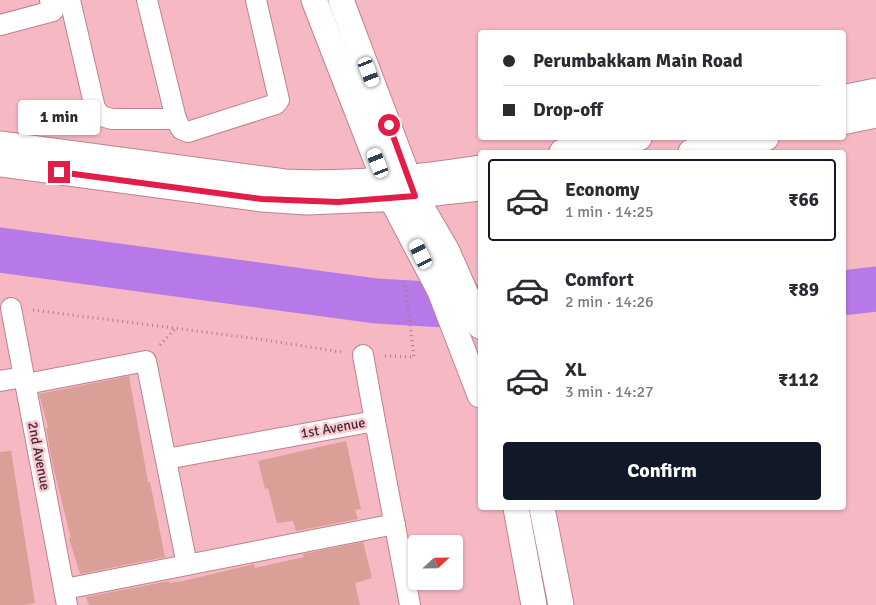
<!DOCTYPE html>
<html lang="en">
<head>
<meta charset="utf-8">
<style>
	:root { --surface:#fff; --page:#f7f7f7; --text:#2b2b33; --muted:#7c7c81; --line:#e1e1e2; --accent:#111827 }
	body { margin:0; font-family:Signika,sans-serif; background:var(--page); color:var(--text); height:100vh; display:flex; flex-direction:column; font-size:19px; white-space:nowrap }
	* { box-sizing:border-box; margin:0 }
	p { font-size:16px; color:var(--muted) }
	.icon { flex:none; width:28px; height:28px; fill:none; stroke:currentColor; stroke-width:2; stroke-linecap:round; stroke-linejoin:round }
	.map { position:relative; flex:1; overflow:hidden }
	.sheet { position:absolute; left:478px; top:150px; width:368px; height:360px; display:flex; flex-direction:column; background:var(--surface); border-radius:5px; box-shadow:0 1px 4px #0004 }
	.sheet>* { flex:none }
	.banner { position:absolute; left:478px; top:30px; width:368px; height:110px; border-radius:5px; box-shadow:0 1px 4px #0004; display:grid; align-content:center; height:110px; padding:0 25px; background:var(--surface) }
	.needle { width:32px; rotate:68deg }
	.fabs { position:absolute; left:408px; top:535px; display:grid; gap:10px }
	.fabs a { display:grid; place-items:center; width:55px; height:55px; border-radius:5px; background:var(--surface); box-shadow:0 1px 4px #0004; font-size:25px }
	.end { position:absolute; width:22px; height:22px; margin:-11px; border:6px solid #e11d48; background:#fff; box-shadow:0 0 0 2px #fff }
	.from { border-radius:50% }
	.bubble { position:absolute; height:35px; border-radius:5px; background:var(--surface); box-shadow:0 1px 4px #0004; font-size:16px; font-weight:700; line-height:35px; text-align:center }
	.car { position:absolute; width:15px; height:30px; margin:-15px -8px; border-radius:6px; box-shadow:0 0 4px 1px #0007; background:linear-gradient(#fff 24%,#345 0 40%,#fff 0 76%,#345 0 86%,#fff 0) }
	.banner b { display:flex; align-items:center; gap:18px; height:48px; font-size:19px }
	.banner b+b { border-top:1px solid var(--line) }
	.banner i { width:12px; height:12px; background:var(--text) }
	ul { padding:9px 0 0; list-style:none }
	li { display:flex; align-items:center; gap:15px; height:82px; margin:0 10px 8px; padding:0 15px; border:2px solid transparent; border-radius:5px }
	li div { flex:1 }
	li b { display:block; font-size:19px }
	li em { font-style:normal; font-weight:700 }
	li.on { border-color:var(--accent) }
	li>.icon { width:45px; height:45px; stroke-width:1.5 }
	.action { display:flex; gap:10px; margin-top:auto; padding:10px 25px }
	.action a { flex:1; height:58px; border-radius:5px; background:var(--accent); color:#fff; font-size:20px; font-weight:700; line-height:58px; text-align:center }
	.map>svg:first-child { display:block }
</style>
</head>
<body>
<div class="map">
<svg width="876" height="605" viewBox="0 0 876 605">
	<rect width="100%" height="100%" fill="#f6b8c2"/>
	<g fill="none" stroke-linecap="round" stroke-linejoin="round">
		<g stroke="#b679e7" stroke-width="45">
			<polyline points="0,250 376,301 480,307"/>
			<polyline points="842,293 876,289"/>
		</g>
	</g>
	<g fill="#da9f97">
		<polygon points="129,376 148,482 150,482 165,557 80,574 69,538 71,538 52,462 46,428 48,427 39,394"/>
		<polygon points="346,441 361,509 355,510 358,519 296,531 293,521 277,523 268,488 265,489 258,461"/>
		<polygon points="11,451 35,603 24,605 0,605 0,452"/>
		<polygon points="363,542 372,578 355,583 360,605 89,605 86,597 169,581 169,583 183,581 254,564 255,568 304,557 303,554"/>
	</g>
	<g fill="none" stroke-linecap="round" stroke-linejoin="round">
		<defs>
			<g id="minor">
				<polyline points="70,0 95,108 101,116 112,119 176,119"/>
				<polyline points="147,0 176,119 181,129 188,132 276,104 279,100 256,0"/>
				<polyline points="0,25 53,11 50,0"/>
				<polyline points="11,308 67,605"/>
				<polyline points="363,355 375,421"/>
				<polyline points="0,381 24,377"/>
				<polyline points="26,384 146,361 187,565"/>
				<polyline points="166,459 375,421 410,605"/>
				<polyline points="65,589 395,524"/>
			</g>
			<g id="tertiary">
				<polyline points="314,0 391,198 440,291 480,395"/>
				<polyline points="341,0 415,196 447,251 480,326"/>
				<polyline points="842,98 876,91"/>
				<polyline points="842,122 876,115"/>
				<path d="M0 144 285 182C351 185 415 178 480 168"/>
				<polyline points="562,152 639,138"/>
				<polyline points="691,152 766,138"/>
				<polyline points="0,164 262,199 307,202 380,199 480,188"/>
				<polyline points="516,508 534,605"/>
				<polyline points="542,508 561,605"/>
			</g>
		</defs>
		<use href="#minor" stroke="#bd838d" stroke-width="22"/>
		<use href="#tertiary" stroke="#bd838d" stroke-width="27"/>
		<g stroke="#ab7d84" stroke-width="3" stroke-dasharray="1 4" stroke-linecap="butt">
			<polyline points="33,310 259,339 341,352"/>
			<polyline points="160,345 176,328"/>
			<polyline points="385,356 414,357 405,283"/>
		</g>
		<use href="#minor" stroke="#fff" stroke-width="20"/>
		<use href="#tertiary" stroke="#fff" stroke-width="25"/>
	</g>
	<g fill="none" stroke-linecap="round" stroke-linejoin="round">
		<polyline stroke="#e11d48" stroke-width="6" points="59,172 262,199 338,202 415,196 389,125"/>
	</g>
	<g text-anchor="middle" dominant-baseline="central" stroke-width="5" stroke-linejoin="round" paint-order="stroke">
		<g font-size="14" fill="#442c30" stroke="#fbc9d1">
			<text transform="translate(333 428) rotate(-10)">1st Avenue</text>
			<text transform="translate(39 456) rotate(79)">2nd Avenue</text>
		</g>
	</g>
</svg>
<div class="fabs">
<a><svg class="needle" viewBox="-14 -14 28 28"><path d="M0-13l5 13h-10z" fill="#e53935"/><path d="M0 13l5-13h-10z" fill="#7c7c81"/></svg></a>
</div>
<i class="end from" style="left:389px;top:125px"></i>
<i class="end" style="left:59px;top:172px"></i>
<div class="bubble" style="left:18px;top:100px;width:82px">1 min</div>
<i class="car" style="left:369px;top:72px;rotate:159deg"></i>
<i class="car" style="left:378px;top:163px;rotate:338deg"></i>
<i class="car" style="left:421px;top:254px;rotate:334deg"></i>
<div class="banner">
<b><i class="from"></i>Perumbakkam Main Road</b>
<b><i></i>Drop-off</b>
</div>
<section class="sheet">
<ul>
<li class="on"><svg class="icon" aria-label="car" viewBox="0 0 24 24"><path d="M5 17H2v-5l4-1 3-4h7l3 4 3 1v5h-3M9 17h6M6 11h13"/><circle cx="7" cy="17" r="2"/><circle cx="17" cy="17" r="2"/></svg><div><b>Economy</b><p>1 min · 14:25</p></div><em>₹66</em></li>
<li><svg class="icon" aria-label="car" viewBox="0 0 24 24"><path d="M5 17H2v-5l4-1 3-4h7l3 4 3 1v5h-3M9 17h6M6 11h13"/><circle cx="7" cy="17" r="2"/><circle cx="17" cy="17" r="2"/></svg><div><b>Comfort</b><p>2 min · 14:26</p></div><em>₹89</em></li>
<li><svg class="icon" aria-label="car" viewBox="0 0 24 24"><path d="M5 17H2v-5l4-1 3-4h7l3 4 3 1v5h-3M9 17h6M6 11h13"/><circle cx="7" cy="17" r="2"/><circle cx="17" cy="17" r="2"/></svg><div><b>XL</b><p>3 min · 14:27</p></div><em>₹112</em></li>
</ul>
<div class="action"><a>Confirm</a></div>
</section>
</div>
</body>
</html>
